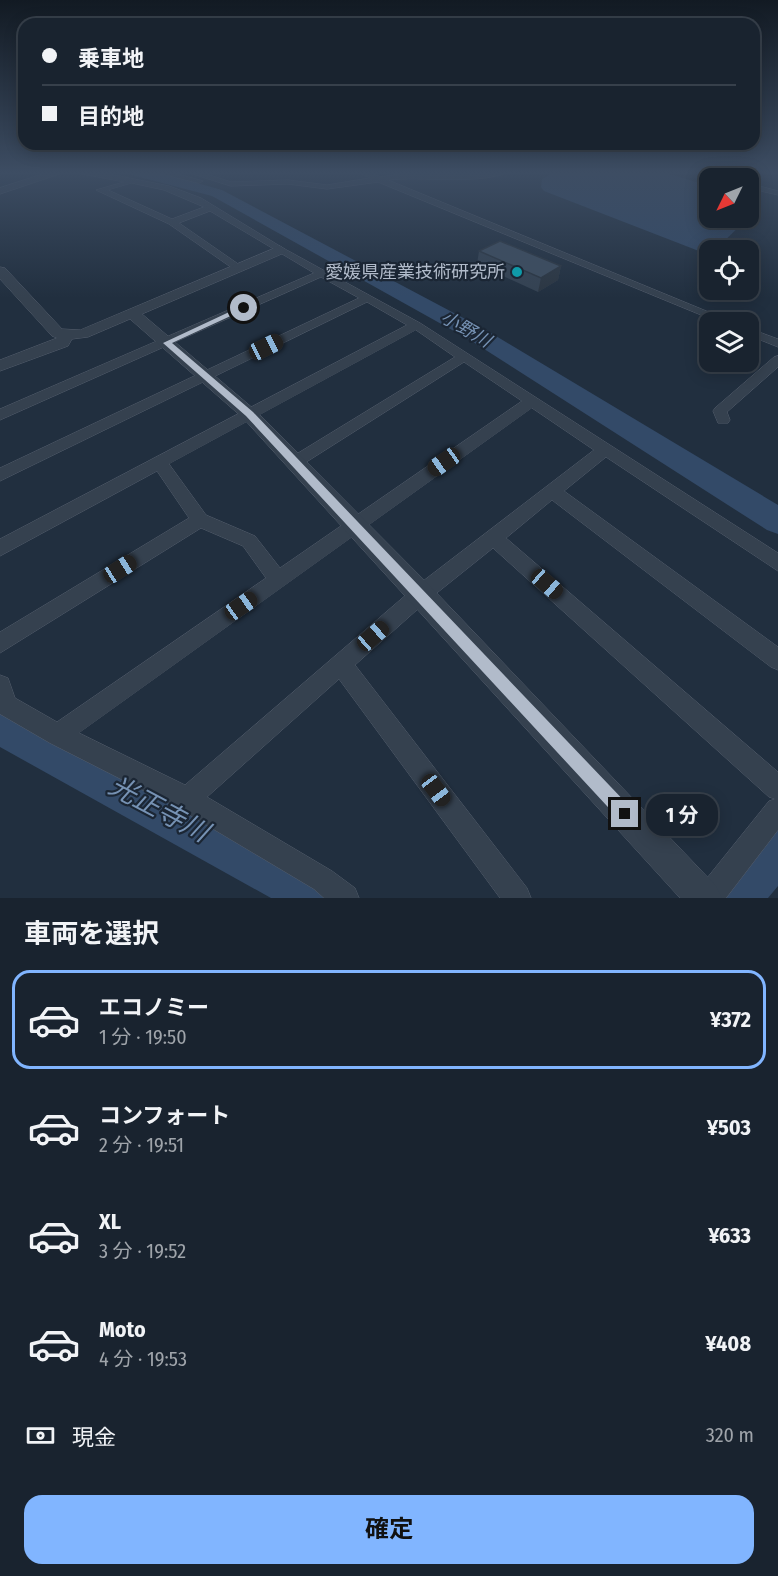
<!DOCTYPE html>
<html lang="ja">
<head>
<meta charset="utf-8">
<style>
	:root { --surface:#19232f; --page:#222b37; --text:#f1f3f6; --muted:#9fa4aa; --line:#37404b; --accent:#81b5ff }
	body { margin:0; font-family:"Fira Sans Condensed","Noto Sans JP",sans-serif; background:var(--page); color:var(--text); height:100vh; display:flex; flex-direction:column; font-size:22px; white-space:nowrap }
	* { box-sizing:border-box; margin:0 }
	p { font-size:20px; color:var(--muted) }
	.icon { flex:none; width:33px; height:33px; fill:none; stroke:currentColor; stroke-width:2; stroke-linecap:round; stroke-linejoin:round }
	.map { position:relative; height:898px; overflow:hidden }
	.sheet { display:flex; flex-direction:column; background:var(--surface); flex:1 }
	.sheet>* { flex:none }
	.top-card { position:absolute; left:18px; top:18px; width:742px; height:132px; border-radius:18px; box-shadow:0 3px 15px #0003,0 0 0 2px var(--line); display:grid; align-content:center; height:132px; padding:0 24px; background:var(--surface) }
	.needle { width:39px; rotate:227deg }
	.tools { position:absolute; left:699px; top:168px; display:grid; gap:12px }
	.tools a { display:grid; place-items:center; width:60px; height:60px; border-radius:12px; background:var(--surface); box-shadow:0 3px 15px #0003,0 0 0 2px var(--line); font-size:30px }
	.end { position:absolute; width:27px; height:27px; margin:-14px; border:8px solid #b1bbca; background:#111; box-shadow:0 0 0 3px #111 }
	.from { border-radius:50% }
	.bubble { position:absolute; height:42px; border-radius:18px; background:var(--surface); box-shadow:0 3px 15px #0003,0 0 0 2px var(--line); font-size:20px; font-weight:700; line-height:42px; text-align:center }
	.car { position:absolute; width:18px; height:36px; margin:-18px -9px; border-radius:8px; box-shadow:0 0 4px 2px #0007; background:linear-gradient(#222 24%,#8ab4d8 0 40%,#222 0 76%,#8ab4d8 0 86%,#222 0) }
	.top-card b { display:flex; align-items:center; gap:21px; height:57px; font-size:22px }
	.top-card b+b { border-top:2px solid var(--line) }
	.top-card i { width:15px; height:15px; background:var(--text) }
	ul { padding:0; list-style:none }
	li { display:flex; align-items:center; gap:18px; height:99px; margin:0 12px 9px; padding:0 12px; border:3px solid transparent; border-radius:18px }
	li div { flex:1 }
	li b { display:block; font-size:22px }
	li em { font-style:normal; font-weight:700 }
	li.current { border-color:var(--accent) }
	li>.icon { width:54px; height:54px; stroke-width:1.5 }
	h2 { padding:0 24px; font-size:27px; line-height:72px }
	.pay { display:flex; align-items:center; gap:15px; height:66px; padding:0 24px; font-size:22px }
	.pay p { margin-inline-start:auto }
	.button { display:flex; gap:12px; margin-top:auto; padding:12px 24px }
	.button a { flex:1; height:69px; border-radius:18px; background:var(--accent); color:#111; font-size:24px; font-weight:700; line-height:69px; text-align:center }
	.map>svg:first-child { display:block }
</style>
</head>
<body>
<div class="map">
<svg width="778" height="898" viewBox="0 0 778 898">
	<rect width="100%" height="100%" fill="#212f3f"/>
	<polygon fill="#233d40" points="124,172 148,172 218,189 317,245 437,306 709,469 699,480 476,341 219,199 190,187"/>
	<g fill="#334a68">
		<polygon points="554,172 663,172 709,186 710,218 748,218 749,215 749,217 716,249 704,253 544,191 541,187 542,179"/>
		<polygon points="711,467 778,512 778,533 696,483"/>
	</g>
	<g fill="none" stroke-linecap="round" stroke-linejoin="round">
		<g fill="#334a68" fill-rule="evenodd">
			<polygon points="130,172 158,172 222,190 486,330 778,505 778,534 767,530 470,340 212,196 132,175"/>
			<polygon points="0,703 299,856 332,880 340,898 271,898 0,747"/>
			<polygon points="778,822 778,886 768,898 710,898 718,880 761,829"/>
		</g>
		<defs>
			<g id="minor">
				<path d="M72 172 109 174 169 186 201 198 283 248 420 323 778 553V571L606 457 564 491 778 647V670L771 667 552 500 506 538 778 772V830L726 898H695L699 888 769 801 775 799 769 797 493 548 428 600 355 665 527 888 531 898H500L339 679 207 797 332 871 355 888 359 898H324L314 889 178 808 50 743 0 714V675L8 678 15 698 57 722 266 578 243 546 201 528 0 653V632L189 518 157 471 0 556V539L407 325 367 302 0 481V468L359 298 321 277 0 420V409L314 273 210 211 179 223 244 268 235 270 169 224 96 190 124 182ZM132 183 164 190 204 207 172 219 108 190ZM416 330 455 357 290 458 287 462 290 466H300L464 362 522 401 280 568 255 536 206 515 169 464ZM532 408 594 450 414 588 185 785 79 733Z"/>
				<polygon points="154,172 170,172 203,181 199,183"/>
				<path d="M187 172H200L231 182 288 180 327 185 370 178 358 172H369L380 177 408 173 507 172C484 185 419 176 388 180L733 322H718L378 182 327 189 288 184 231 186Z"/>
				<polygon points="701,172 714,172 730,178 719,178"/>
				<polygon points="748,183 778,191 778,195 748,188"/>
				<polygon points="748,328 778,339 778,347 748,335"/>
				<polygon points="778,356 778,367 727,412 730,420 728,423 718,423 713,411 715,408 774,357"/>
			</g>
			<g id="tertiary">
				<polygon points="49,172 65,172 0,194 0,188"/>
				<polygon points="280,246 286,250 284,253 142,314 255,410 430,586 716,886 722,898 680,898 243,418 130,319 88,337 72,339 68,346 0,371 0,360 57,338 52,336 0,279 0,267 5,268 62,329 80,330"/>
			</g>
		</defs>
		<use href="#minor" stroke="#545e6d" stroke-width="1"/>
		<use href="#tertiary" stroke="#545e6d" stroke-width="1"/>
		<use href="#minor" fill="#35414f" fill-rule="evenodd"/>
		<use href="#tertiary" fill="#35414f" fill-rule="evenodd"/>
	</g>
	<polygon fill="#344252" points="479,251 561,266 558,280 538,292 477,264"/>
	<polygon fill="#2b3642" points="561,266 558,280 538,292 541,278"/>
	<polygon fill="#3d4d5f" stroke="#2b3642" stroke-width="1.5" points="500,241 561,266 541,278 479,251"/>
	<linearGradient id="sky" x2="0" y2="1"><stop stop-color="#121a23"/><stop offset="0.58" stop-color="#3d4d63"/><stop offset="1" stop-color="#3d4d63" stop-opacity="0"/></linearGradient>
	<rect width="778" height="298" fill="url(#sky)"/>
	<polygon fill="#b1bbca" points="242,306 248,308 172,343 253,412 631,808 633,814 631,819 625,822 619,819 246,416 163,343"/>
	<circle fill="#0f9aa8" stroke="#1b2634" stroke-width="2" cx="517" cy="272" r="6"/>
	<g text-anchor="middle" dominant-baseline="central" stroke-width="4.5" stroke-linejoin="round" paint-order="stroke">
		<g font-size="18" fill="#b1bbca" stroke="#1b2634" text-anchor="end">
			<text x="505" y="272">愛媛県産業技術研究所</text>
		</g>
		<g font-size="18" font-style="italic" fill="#7692b4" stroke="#1b2634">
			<text transform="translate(466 329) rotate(30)">小野川</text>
		</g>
		<g font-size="27" font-style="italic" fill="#7692b4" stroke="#1b2634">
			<text transform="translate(159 809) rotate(28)">光正寺川</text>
		</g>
	</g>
</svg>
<div class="tools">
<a><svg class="needle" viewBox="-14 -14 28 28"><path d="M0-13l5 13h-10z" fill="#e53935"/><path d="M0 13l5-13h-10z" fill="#9fa4aa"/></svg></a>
<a><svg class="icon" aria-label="locate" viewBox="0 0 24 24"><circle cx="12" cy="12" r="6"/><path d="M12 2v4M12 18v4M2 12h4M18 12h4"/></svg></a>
<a><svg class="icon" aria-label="layers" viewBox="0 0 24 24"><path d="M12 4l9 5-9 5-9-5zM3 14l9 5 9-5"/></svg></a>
</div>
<i class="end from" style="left:244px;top:308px"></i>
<i class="end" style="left:625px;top:814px"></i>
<div class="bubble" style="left:646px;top:794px;width:72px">1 分</div>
<i class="car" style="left:266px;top:347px;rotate:64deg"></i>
<i class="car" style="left:444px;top:462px;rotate:235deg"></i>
<i class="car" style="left:120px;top:569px;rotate:58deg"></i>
<i class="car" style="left:547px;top:584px;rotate:131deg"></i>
<i class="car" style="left:241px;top:606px;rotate:55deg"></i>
<i class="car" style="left:373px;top:636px;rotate:49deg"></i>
<i class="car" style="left:436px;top:790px;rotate:143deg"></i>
<div class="top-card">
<b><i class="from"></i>乗車地</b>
<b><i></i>目的地</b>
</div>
</div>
<section class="sheet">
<h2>車両を選択</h2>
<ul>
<li class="current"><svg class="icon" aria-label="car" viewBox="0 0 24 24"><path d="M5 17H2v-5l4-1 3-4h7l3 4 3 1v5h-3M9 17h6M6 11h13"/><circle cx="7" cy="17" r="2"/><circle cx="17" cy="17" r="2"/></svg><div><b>エコノミー</b><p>1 分 · 19:50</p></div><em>¥372</em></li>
<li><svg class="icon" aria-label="car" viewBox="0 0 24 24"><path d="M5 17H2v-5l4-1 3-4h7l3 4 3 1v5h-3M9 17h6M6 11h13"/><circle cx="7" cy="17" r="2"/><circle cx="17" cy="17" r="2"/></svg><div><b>コンフォート</b><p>2 分 · 19:51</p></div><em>¥503</em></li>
<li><svg class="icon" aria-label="car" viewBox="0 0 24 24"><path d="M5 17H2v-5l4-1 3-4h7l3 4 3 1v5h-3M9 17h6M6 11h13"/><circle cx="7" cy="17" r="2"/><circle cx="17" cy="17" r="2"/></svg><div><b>XL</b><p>3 分 · 19:52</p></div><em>¥633</em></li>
<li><svg class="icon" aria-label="car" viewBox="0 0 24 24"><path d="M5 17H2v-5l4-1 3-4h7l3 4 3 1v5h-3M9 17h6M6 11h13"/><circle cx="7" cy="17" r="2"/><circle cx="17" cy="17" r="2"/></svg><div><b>Moto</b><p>4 分 · 19:53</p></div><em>¥408</em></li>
</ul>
<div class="pay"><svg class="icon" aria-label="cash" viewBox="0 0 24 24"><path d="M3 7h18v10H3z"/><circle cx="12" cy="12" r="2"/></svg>現金<p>320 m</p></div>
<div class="button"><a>確定</a></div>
</section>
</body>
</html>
